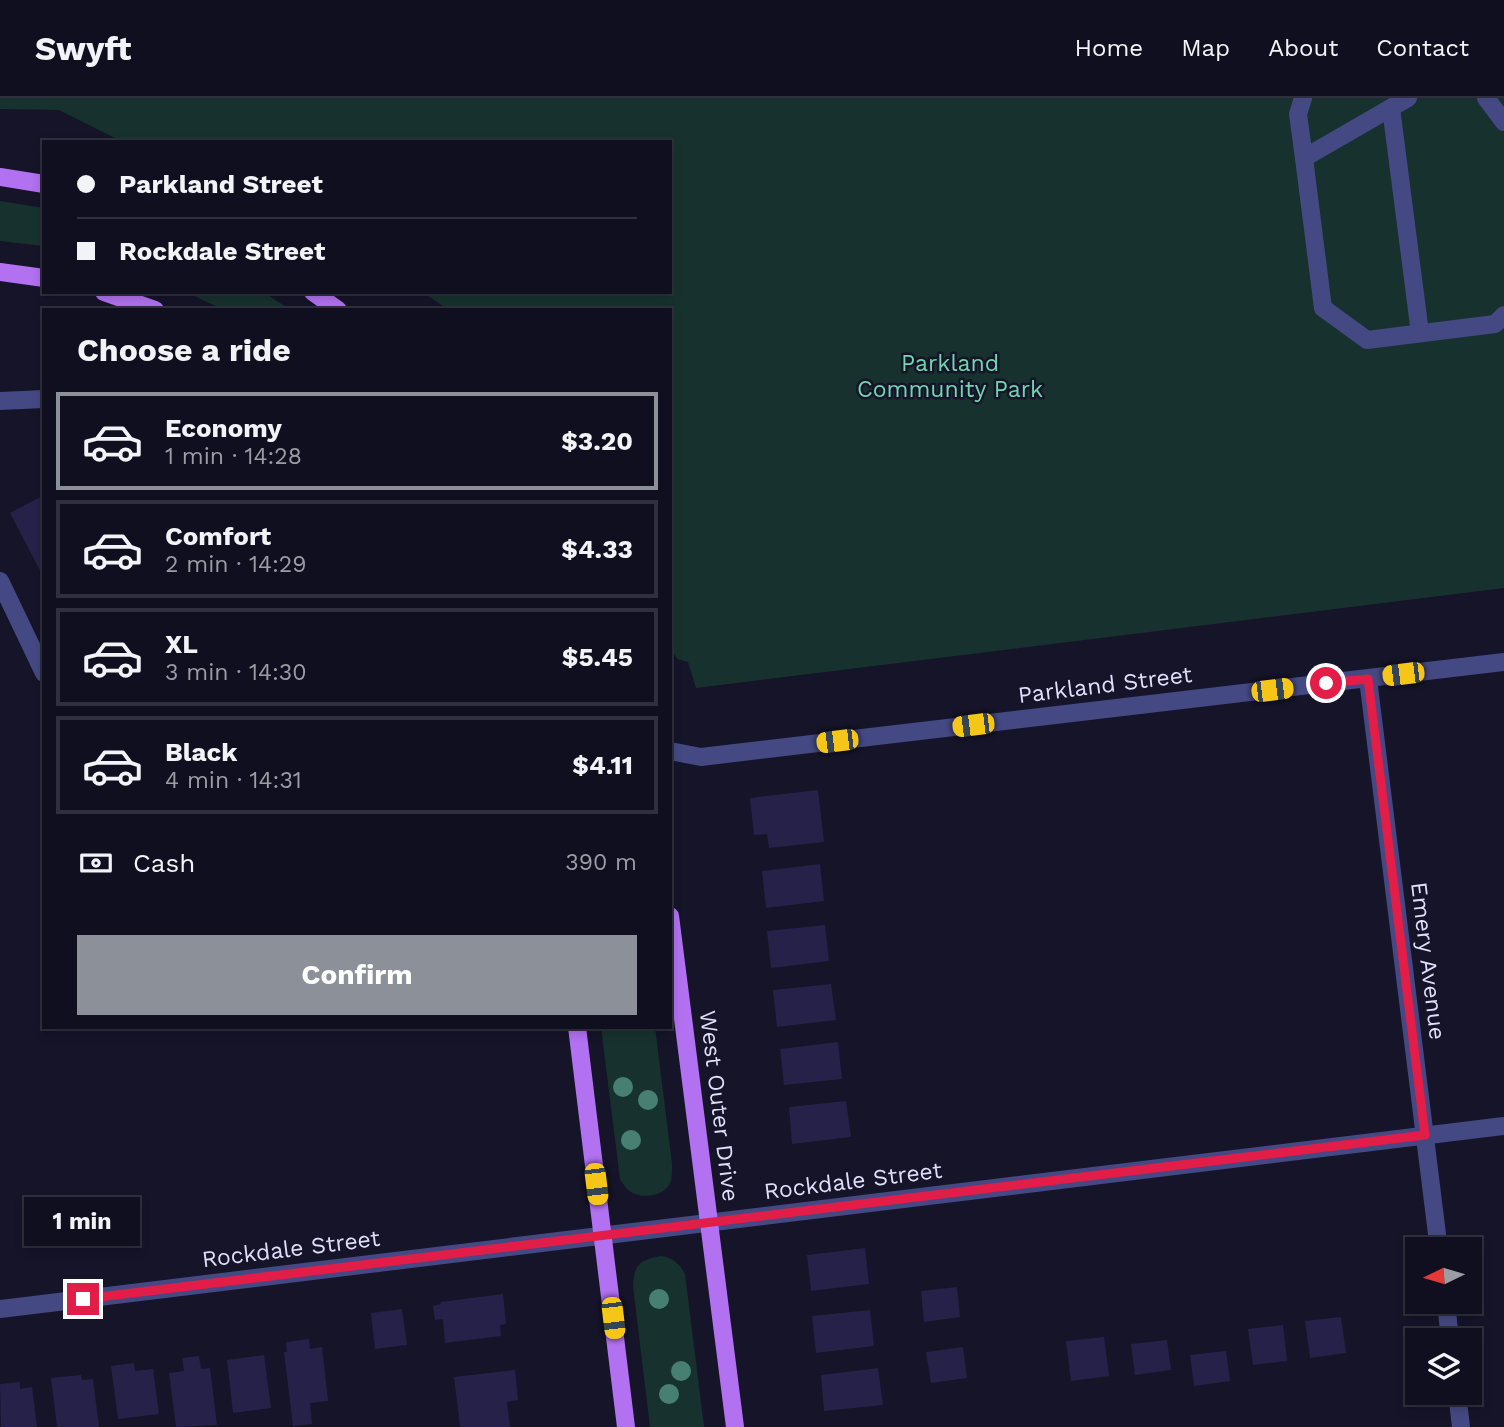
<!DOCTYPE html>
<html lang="en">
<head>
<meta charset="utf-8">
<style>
	:root { --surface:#100f1f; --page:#191828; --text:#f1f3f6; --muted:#9c9ca4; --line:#302f3d; --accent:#8c9099 }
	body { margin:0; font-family:"Work Sans",sans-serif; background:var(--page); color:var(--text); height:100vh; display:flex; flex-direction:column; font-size:26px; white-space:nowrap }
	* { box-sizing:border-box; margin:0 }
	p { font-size:23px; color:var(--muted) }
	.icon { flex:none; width:38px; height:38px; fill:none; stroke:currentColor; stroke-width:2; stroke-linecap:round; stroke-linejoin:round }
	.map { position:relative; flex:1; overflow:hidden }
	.side { position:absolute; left:42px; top:210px; width:630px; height:721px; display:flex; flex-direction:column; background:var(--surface); border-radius:0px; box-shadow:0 4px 10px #0003,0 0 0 2px var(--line) }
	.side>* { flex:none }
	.hud { position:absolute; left:42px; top:42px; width:630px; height:154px; border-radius:0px; box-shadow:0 4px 10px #0003,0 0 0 2px var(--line); display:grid; align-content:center; height:154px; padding:0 35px; background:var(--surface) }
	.needle { width:46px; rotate:265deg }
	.buttons { position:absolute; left:1405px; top:1139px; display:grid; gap:14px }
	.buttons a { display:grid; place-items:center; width:77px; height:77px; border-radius:0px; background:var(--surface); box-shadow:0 4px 10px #0003,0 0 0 2px var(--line); font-size:35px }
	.end { position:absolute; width:32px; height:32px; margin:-16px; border:9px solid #e11d48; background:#fff; box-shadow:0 0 0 4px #fff }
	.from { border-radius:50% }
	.bubble { position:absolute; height:49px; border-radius:0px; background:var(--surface); box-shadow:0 4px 10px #0003,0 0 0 2px var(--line); font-size:23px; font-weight:700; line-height:49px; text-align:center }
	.car { position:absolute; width:21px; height:42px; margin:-21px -10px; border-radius:9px; box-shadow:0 0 5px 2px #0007; background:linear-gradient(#f5c518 24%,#345 0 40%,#f5c518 0 76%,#345 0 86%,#f5c518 0) }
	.hud b { display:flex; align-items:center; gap:24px; height:66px; font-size:26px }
	.hud b+b { border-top:2px solid var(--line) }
	.hud i { width:18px; height:18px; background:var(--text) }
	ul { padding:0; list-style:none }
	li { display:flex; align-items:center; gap:21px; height:98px; margin:0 14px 10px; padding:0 21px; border:4px solid var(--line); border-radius:0px }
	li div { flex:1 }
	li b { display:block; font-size:26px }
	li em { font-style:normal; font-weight:700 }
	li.selected { border-color:var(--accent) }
	li>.icon { width:63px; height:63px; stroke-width:1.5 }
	h2 { padding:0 35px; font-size:32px; line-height:84px }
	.pay { display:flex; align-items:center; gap:18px; height:77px; padding:0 35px; font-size:26px }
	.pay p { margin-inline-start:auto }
	.primary-button { display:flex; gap:14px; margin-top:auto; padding:14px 35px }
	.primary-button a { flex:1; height:80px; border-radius:0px; background:var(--accent); color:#fff; font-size:28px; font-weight:700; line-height:80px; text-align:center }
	header { display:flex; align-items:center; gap:42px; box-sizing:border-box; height:98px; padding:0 35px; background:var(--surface); border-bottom:2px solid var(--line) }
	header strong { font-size:33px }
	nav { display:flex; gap:38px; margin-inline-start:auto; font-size:24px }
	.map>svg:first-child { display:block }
</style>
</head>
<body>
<header>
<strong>Swyft</strong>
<nav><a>Home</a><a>Map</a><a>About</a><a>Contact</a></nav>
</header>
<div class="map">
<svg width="1504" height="1329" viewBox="0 0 1504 1329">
	<rect width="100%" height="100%" fill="#151429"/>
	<g fill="#17322e">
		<polygon points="0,0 1504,0 1504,490 696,590 688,564 678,561 670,552 670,212 449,212 422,194 670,194 670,44 123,44 59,12 0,11"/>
		<polygon points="0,103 44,110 44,148 0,143"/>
		<polygon points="186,194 263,194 291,212 224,212"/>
		<path d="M601 929H655L672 1066C672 1072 672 1079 671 1083 665 1100 638 1102 627 1091 624 1088 622 1084 620 1081Z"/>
		<path d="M661 1158C673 1160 679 1165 685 1176L704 1329H650L633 1188C634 1166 640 1162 661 1158Z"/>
	</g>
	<g fill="#252148">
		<polygon points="44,397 44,480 10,415"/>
		<polygon points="818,692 824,744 769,750 767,736 754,737 750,700"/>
		<polygon points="820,766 824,803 766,810 762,773"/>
		<polygon points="825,827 829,863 771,870 767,833"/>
		<polygon points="831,886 836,922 777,929 773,892"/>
		<polygon points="838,944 842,981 784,987 780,951"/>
		<polygon points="846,1003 851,1039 792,1046 789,1009"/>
		<polygon points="865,1150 869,1186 811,1193 807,1157"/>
		<polygon points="957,1189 960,1219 924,1224 921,1193"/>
		<polygon points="503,1196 506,1226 500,1227 501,1238 445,1245 443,1221 435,1222 433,1208 441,1206 440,1204"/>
		<polygon points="402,1211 407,1247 375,1251 371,1215"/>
		<polygon points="870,1212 874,1248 816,1255 812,1218"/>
		<polygon points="1341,1219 1346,1255 1310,1260 1305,1223"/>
		<polygon points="1283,1227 1287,1263 1253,1267 1248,1231"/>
		<polygon points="1104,1239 1109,1278 1071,1283 1066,1243"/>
		<polygon points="309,1241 310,1251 322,1249 328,1303 310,1305 312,1326 293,1328 284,1254 287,1254 286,1244"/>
		<polygon points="1167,1242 1171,1272 1135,1277 1131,1246"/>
		<polygon points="963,1249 967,1280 931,1285 926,1254"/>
		<polygon points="1226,1253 1230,1283 1194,1288 1190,1257"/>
		<polygon points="264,1257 271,1310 233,1315 227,1262"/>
		<polygon points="199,1258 201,1271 210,1270 217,1327 176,1329 169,1275 184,1273 182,1260"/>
		<polygon points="134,1265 135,1273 153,1271 159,1316 118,1321 111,1268"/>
		<polygon points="878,1270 883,1307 824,1313 821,1277"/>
		<polygon points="515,1272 518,1302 507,1304 510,1329 460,1329 454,1279"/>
		<polygon points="81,1277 82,1282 93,1281 99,1329 57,1329 51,1280"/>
		<polygon points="20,1284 20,1291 32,1289 37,1329 1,1329 0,1286"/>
	</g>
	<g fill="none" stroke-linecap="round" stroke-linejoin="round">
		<g stroke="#444983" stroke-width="18">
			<polyline points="1303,0 1298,16 1304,60"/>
			<polyline points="1408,0 1304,60 1323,210 1367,242 1495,226 1504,217"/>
			<polyline points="1486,0 1504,24"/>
			<polyline points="1391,10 1420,235"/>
			<polyline points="0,303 44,301"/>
			<polyline points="0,483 44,575"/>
			<polyline points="1368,581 1439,1152"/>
			<polyline points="670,653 701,659 1504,564"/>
			<polyline points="1446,1204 1450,1242"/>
			<polyline points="0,1211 1504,1028"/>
			<polyline points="1457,1295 1461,1329"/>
		</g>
		<g stroke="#b171f0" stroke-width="18">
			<polyline points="0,79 44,86"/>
			<polyline points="0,174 44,180"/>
			<polyline points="104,194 155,212"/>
			<polyline points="313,194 338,212"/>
			<polyline points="670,818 735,1329"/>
			<polyline points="577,929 626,1329"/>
		</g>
	</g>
	<g fill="#487f73">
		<circle cx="623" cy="989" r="10"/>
		<circle cx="648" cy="1002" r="10"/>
		<circle cx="631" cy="1042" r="10"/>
		<circle cx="659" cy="1201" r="10"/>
		<circle cx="681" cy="1273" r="10"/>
		<circle cx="669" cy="1296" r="10"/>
	</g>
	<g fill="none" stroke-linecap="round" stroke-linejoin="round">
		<polyline stroke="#e11d48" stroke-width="9" points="83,1201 1425,1037 1368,581 1326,585"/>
	</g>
	<g text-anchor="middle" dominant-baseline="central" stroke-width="5" stroke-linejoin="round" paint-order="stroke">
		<g font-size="23" fill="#71d6b0" stroke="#151429">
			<text x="950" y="265">Parkland<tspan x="950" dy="26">Community Park</tspan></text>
		</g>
		<g font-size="23" fill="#dfdffc" stroke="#151429">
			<text transform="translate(1105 587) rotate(-7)">Parkland Street</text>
			<text transform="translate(1428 863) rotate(83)">Emery Avenue</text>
			<text transform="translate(719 1008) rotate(83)">West Outer Drive</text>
			<text transform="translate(853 1083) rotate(-7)">Rockdale Street</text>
			<text transform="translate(291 1151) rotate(-7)">Rockdale Street</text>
		</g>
	</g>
</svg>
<div class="buttons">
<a><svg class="needle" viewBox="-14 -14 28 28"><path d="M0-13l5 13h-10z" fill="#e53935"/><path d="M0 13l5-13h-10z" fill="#9c9ca4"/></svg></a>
<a><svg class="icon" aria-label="layers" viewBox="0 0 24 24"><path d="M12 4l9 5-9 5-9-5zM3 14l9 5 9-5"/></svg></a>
</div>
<i class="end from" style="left:1326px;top:585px"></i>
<i class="end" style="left:83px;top:1201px"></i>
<div class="bubble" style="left:24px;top:1099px;width:116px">1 min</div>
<i class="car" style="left:1403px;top:576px;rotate:263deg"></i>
<i class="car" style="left:1272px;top:592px;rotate:83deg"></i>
<i class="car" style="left:973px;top:627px;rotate:263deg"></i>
<i class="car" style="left:837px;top:643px;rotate:263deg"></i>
<i class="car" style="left:596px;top:1086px;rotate:173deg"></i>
<i class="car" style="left:613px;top:1220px;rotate:173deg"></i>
<div class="hud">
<b><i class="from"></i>Parkland Street</b>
<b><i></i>Rockdale Street</b>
</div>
<section class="side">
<h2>Choose a ride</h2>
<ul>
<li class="selected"><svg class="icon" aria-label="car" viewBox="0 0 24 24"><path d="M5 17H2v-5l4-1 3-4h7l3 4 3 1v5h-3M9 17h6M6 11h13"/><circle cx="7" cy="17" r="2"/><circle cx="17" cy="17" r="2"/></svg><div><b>Economy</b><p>1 min · 14:28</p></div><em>$3.20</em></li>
<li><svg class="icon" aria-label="car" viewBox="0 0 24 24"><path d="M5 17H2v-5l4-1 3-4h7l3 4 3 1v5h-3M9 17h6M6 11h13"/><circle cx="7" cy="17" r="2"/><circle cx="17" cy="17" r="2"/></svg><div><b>Comfort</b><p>2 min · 14:29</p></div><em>$4.33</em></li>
<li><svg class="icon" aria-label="car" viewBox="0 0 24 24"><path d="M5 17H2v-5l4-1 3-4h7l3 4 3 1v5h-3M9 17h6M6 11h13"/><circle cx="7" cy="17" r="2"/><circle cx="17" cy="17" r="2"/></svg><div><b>XL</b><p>3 min · 14:30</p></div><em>$5.45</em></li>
<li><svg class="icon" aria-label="car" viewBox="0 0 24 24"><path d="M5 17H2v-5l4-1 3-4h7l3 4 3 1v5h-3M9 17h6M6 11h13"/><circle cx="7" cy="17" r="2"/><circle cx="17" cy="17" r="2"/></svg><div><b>Black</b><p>4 min · 14:31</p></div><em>$4.11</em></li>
</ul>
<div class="pay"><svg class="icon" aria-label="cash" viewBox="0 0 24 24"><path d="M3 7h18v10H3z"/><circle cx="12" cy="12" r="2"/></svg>Cash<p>390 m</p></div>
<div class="primary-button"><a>Confirm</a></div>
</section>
</div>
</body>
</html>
